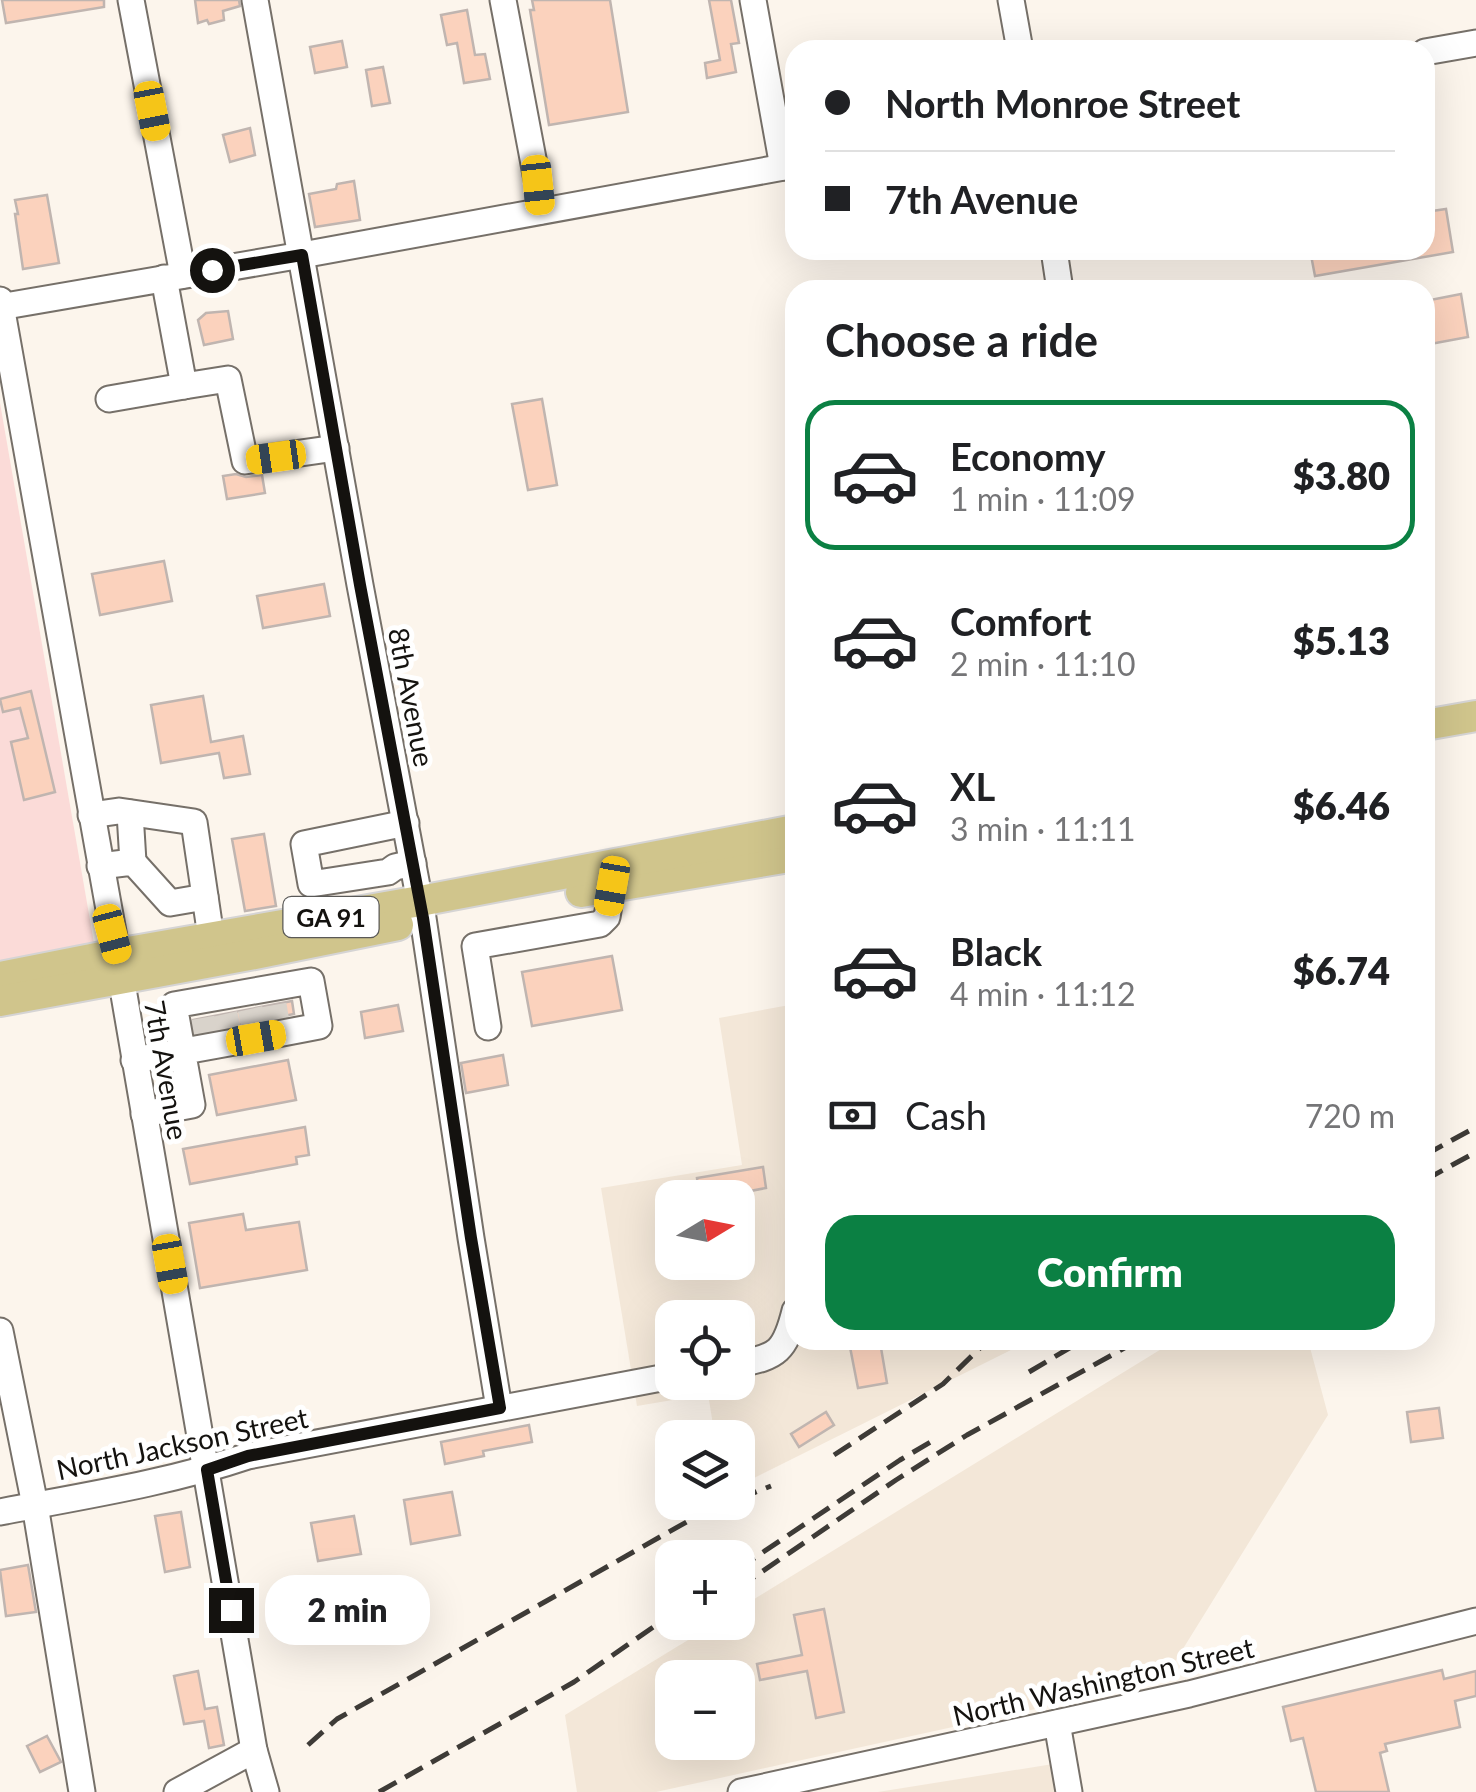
<!DOCTYPE html>
<html lang="en">
<head>
<meta charset="utf-8">
<style>
	:root { --surface:#fff; --page:#f2f2f2; --text:#202124; --muted:#757577; --line:#e0e0e0; --accent:#0b8043 }
	body { margin:0; font-family:Lato,sans-serif; background:var(--page); color:var(--text); height:100vh; display:flex; flex-direction:column; font-size:38px; white-space:nowrap }
	* { box-sizing:border-box; margin:0 }
	p { font-size:32px; color:var(--muted) }
	.icon { flex:none; width:55px; height:55px; fill:none; stroke:currentColor; stroke-width:2; stroke-linecap:round; stroke-linejoin:round }
	.map { position:relative; flex:1; overflow:hidden }
	.sheet { position:absolute; left:785px; top:280px; width:650px; height:1070px; display:flex; flex-direction:column; background:var(--surface); border-radius:30px; box-shadow:0 10px 40px #0002 }
	.sheet>* { flex:none }
	.hud { position:absolute; left:785px; top:40px; width:650px; height:220px; border-radius:30px; box-shadow:0 10px 40px #0002; display:grid; align-content:center; height:220px; padding:0 40px; background:var(--surface) }
	.needle { width:65px; rotate:80deg }
	.tools { position:absolute; left:655px; top:1180px; display:grid; gap:20px }
	.tools a { display:grid; place-items:center; width:100px; height:100px; border-radius:20px; background:var(--surface); box-shadow:0 10px 40px #0002; font-size:50px }
	.end { position:absolute; width:45px; height:45px; margin:-22px; border:12px solid #14120f; background:#fff; box-shadow:0 0 0 5px #fff }
	.from { border-radius:50% }
	.bubble { position:absolute; height:70px; border-radius:30px; background:var(--surface); box-shadow:0 10px 40px #0002; font-size:32px; font-weight:800; line-height:70px; text-align:center }
	.car { position:absolute; width:30px; height:60px; margin:-30px -15px; border-radius:12px; box-shadow:0 0 8px 2px #0007; background:linear-gradient(#f5c518 24%,#345 0 40%,#f5c518 0 76%,#345 0 86%,#f5c518 0) }
	.hud b { display:flex; align-items:center; gap:35px; height:95px; font-size:38px }
	.hud b+b { border-top:2px solid var(--line) }
	.hud i { width:25px; height:25px; background:var(--text) }
	ul { padding:0; list-style:none }
	li { display:flex; align-items:center; gap:30px; height:150px; margin:0 20px 15px; padding:0 20px; border:5px solid transparent; border-radius:30px }
	li div { flex:1 }
	li b { display:block; font-size:38px }
	li em { font-style:normal; font-weight:800 }
	li.selected { border-color:var(--accent) }
	li>.icon { width:90px; height:90px; stroke-width:1.5 }
	h2 { padding:0 40px; font-size:45px; line-height:120px }
	.pay { display:flex; align-items:center; gap:25px; height:110px; padding:0 40px; font-size:38px }
	.pay p { margin-inline-start:auto }
	.button { display:flex; gap:20px; margin-top:auto; padding:20px 40px }
	.button a { flex:1; height:115px; border-radius:30px; background:var(--accent); color:#fff; font-size:40px; font-weight:800; line-height:115px; text-align:center }
	.map>svg:first-child { display:block }
</style>
</head>
<body>
<div class="map">
<svg width="1476" height="1792" viewBox="0 0 1476 1792">
	<rect width="100%" height="100%" fill="#fcf5ec"/>
	<g fill="#f3e7d8" fill-rule="evenodd">
		<path d="M795 1004V1340H1031L738 1486V1438L715 1437 708 1394 637 1406 601 1188 742 1165 719 1018ZM672 1198H738V1262H672ZM672 1318H738V1382H672Z"/>
		<path d="M1176 1340H1308L1328 1415 1163 1681 656 1792H577L565 1715 716 1623 738 1622V1609ZM672 1678H738V1742H672Z"/>
		<polygon points="1053,1764 1057,1792 878,1792"/>
	</g>
	<polygon fill="#fbdbd8" points="0,403 94,943 0,963"/>
	<g fill="#fbd2bd" stroke="#c0b5b0" stroke-width="2.5">
		<polygon points="2,0 104,0 104,7 6,23"/>
		<polygon points="195,0 239,0 240,6 223,11 224,20 209,24 207,20 198,23"/>
		<polygon points="532,0 610,0 628,112 549,125 530,10 534,10"/>
		<polygon points="709,0 731,0 739,43 731,44 736,72 707,78 705,63 720,60"/>
		<polygon points="467,10 475,55 485,54 490,79 464,83 457,43 447,45 441,15"/>
		<polygon points="342,41 347,67 315,73 310,47"/>
		<polygon points="383,67 390,103 372,106 366,70"/>
		<polygon points="250,128 255,155 230,162 223,135"/>
		<polygon points="354,181 360,220 315,227 309,194 336,189 337,184"/>
		<polygon points="47,195 59,263 23,269 15,214 18,214 15,200"/>
		<polygon points="1446,209 1453,252 1315,276 1310,250 1425,250 1425,212"/>
		<polygon points="1461,294 1468,337 1425,345 1425,301"/>
		<polygon points="228,311 233,339 204,345 198,320 206,313"/>
		<polygon points="542,399 557,485 528,490 512,404"/>
		<polygon points="236,474 246,477 262,475 265,493 227,499 223,476"/>
		<polygon points="164,561 172,601 100,615 92,574"/>
		<polygon points="324,584 330,616 263,628 257,596"/>
		<polygon points="31,691 55,792 24,800 11,742 28,738 20,708 3,712 0,699"/>
		<polygon points="203,696 211,742 243,736 250,774 224,778 219,753 161,763 151,705"/>
		<polygon points="264,834 276,906 245,911 232,839"/>
		<polygon points="612,956 622,1010 532,1026 522,972"/>
		<polygon points="292,1001 294,1014 195,1033 193,1020"/>
		<polygon points="398,1005 403,1031 365,1038 361,1012"/>
		<polygon points="503,1055 508,1085 466,1093 461,1063"/>
		<polygon points="288,1060 296,1100 217,1115 209,1075"/>
		<polygon points="305,1127 309,1155 296,1157 297,1164 190,1184 183,1149"/>
		<polygon points="763,1167 766,1188 714,1198 700,1198 697,1178"/>
		<polygon points="243,1214 246,1230 299,1222 307,1270 200,1288 189,1223"/>
		<polygon points="880,1342 887,1383 858,1388 850,1347"/>
		<polygon points="1439,1408 1443,1438 1411,1442 1407,1412"/>
		<polygon points="826,1412 834,1425 799,1447 791,1434"/>
		<polygon points="529,1425 532,1442 483,1451 484,1456 445,1464 441,1442"/>
		<polygon points="452,1492 460,1535 411,1544 404,1500"/>
		<polygon points="181,1512 190,1567 165,1572 155,1516"/>
		<polygon points="354,1516 361,1554 318,1561 311,1523"/>
		<polygon points="28,1565 36,1612 6,1616 0,1570"/>
		<polygon points="824,1609 844,1712 816,1718 807,1671 760,1680 757,1664 802,1655 794,1615"/>
		<polygon points="1442,1670 1444,1679 1476,1671 1476,1696 1455,1701 1460,1727 1385,1744 1387,1751 1380,1753 1389,1792 1316,1792 1303,1738 1291,1741 1283,1707"/>
		<polygon points="198,1671 205,1709 217,1707 224,1745 209,1748 204,1721 184,1724 174,1676"/>
		<polygon points="47,1736 61,1762 40,1772 27,1746"/>
	</g>
	<g fill="none" stroke-linecap="round" stroke-linejoin="round">
		<g stroke="#d9d3cb" stroke-width="25" stroke-dasharray="25 12" stroke-linecap="butt">
			<polyline points="274,1005 277,1022"/>
			<polyline points="250,1009 254,1027"/>
			<polyline points="225,1014 229,1031"/>
			<polyline points="202,1018 205,1035"/>
		</g>
		<defs>
			<g id="minor">
				<polyline points="131,0 183,275"/>
				<polyline points="255,0 360,585 423,918 471,1238 499,1408"/>
				<polyline points="503,0 538,185 540,211"/>
				<polyline points="753,0 783,167"/>
				<polyline points="1011,0 1020,50"/>
				<polyline points="1425,52 1476,43"/>
				<polyline points="1054,250 1060,290"/>
				<polyline points="164,278 184,386 228,379 245,461 336,448"/>
				<polyline points="0,300 117,954 254,1750 266,1792"/>
				<polyline points="0,307 302,255 795,165"/>
				<polyline points="109,399 184,386"/>
				<polyline points="130,813 133,862"/>
				<polyline points="91,815 119,811 194,822 211,937"/>
				<polyline points="406,823 304,844 311,884 388,872 395,867 413,863"/>
				<polyline points="100,866 133,862 170,903 205,897"/>
				<polyline points="488,1027 475,946 600,924 607,917 612,887"/>
				<path d="M134 1060C196 1049 258 1038 319 1026L311 981 174 1005 192 1105 144 1114"/>
				<polyline points="0,1331 35,1505 82,1792"/>
				<path d="M738 1364C778 1357 785 1351 795 1311"/>
				<path d="M0 1512C83 1496 168 1483 248 1456L672 1376"/>
				<polyline points="1057,1723 1069,1792"/>
				<polyline points="177,1792 254,1750"/>
				<polyline points="741,1792 1189,1694 1476,1621"/>
			</g>
			<g id="major">
				<polyline points="1425,725 1476,716"/>
				<polyline points="581,892 795,856"/>
				<polyline points="0,977 117,954 420,901 795,830"/>
				<polyline points="0,1001 255,954 398,925"/>
			</g>
		</defs>
		<use href="#minor" stroke="#767069" stroke-width="29"/>
		<use href="#major" stroke="#d5d4d4" stroke-width="34"/>
		<use href="#minor" stroke="#fff" stroke-width="25"/>
		<use href="#major" stroke="#d0c58c" stroke-width="30"/>
		<g stroke="#3e3b37" stroke-width="5" stroke-dasharray="20 10" stroke-linecap="butt">
			<polyline points="1425,1155 1476,1127"/>
			<polyline points="1425,1180 1476,1152"/>
			<polyline points="1029,1372 1083,1340"/>
			<polyline points="834,1455 943,1384 981,1347 986,1340"/>
			<polyline points="738,1499 771,1486"/>
			<polyline points="738,1569 900,1460 934,1440"/>
			<polyline points="738,1588 896,1480 967,1435 1139,1340"/>
			<polyline points="308,1745 337,1719 706,1511 728,1502"/>
			<polyline points="379,1792 574,1682 672,1614"/>
		</g>
	</g>
	<g fill="none" stroke-linecap="round" stroke-linejoin="round">
		<polyline stroke="#14120f" stroke-width="12" points="212,270 302,255 360,585 423,918 471,1238 500,1408 248,1456 207,1470 231,1610"/>
	</g>
	<g text-anchor="middle" dominant-baseline="central" stroke-width="10" stroke-linejoin="round" paint-order="stroke">
		<rect fill="#fff" stroke="#5a5957" stroke-width="2.5" x="283.5" y="897" width="95" height="40" rx="8"/>
		<g font-size="25" font-weight="bold" fill="#14120f">
			<text x="331" y="917">GA 91</text>
		</g>
		<g font-size="28" fill="#14120f" stroke="#fff">
			<text transform="translate(412 697) rotate(79)">8th Avenue</text>
			<text transform="translate(167 1070) rotate(80)">7th Avenue</text>
			<text transform="translate(182 1443) rotate(-12)">North Jackson Street</text>
			<text transform="translate(1103 1681) rotate(-13)">North Washington Street</text>
		</g>
	</g>
</svg>
<div class="tools">
<a><svg class="needle" viewBox="-14 -14 28 28"><path d="M0-13l5 13h-10z" fill="#e53935"/><path d="M0 13l5-13h-10z" fill="#757577"/></svg></a>
<a><svg class="icon" aria-label="locate" viewBox="0 0 24 24"><circle cx="12" cy="12" r="6"/><path d="M12 2v4M12 18v4M2 12h4M18 12h4"/></svg></a>
<a><svg class="icon" aria-label="layers" viewBox="0 0 24 24"><path d="M12 4l9 5-9 5-9-5zM3 14l9 5 9-5"/></svg></a>
<a>+</a>
<a>−</a>
</div>
<i class="end from" style="left:212px;top:270px"></i>
<i class="end" style="left:231px;top:1610px"></i>
<div class="bubble" style="left:265px;top:1575px;width:165px">2 min</div>
<i class="car" style="left:152px;top:111px;rotate:169deg"></i>
<i class="car" style="left:538px;top:185px;rotate:174deg"></i>
<i class="car" style="left:276px;top:457px;rotate:262deg"></i>
<i class="car" style="left:612px;top:886px;rotate:190deg"></i>
<i class="car" style="left:112px;top:934px;rotate:165deg"></i>
<i class="car" style="left:256px;top:1038px;rotate:80deg"></i>
<i class="car" style="left:170px;top:1264px;rotate:170deg"></i>
<div class="hud">
<b><i class="from"></i>North Monroe Street</b>
<b><i></i>7th Avenue</b>
</div>
<section class="sheet">
<h2>Choose a ride</h2>
<ul>
<li class="selected"><svg class="icon" aria-label="car" viewBox="0 0 24 24"><path d="M5 17H2v-5l4-1 3-4h7l3 4 3 1v5h-3M9 17h6M6 11h13"/><circle cx="7" cy="17" r="2"/><circle cx="17" cy="17" r="2"/></svg><div><b>Economy</b><p>1 min · 11:09</p></div><em>$3.80</em></li>
<li><svg class="icon" aria-label="car" viewBox="0 0 24 24"><path d="M5 17H2v-5l4-1 3-4h7l3 4 3 1v5h-3M9 17h6M6 11h13"/><circle cx="7" cy="17" r="2"/><circle cx="17" cy="17" r="2"/></svg><div><b>Comfort</b><p>2 min · 11:10</p></div><em>$5.13</em></li>
<li><svg class="icon" aria-label="car" viewBox="0 0 24 24"><path d="M5 17H2v-5l4-1 3-4h7l3 4 3 1v5h-3M9 17h6M6 11h13"/><circle cx="7" cy="17" r="2"/><circle cx="17" cy="17" r="2"/></svg><div><b>XL</b><p>3 min · 11:11</p></div><em>$6.46</em></li>
<li><svg class="icon" aria-label="car" viewBox="0 0 24 24"><path d="M5 17H2v-5l4-1 3-4h7l3 4 3 1v5h-3M9 17h6M6 11h13"/><circle cx="7" cy="17" r="2"/><circle cx="17" cy="17" r="2"/></svg><div><b>Black</b><p>4 min · 11:12</p></div><em>$6.74</em></li>
</ul>
<div class="pay"><svg class="icon" aria-label="cash" viewBox="0 0 24 24"><path d="M3 7h18v10H3z"/><circle cx="12" cy="12" r="2"/></svg>Cash<p>720 m</p></div>
<div class="button"><a>Confirm</a></div>
</section>
</div>
</body>
</html>
